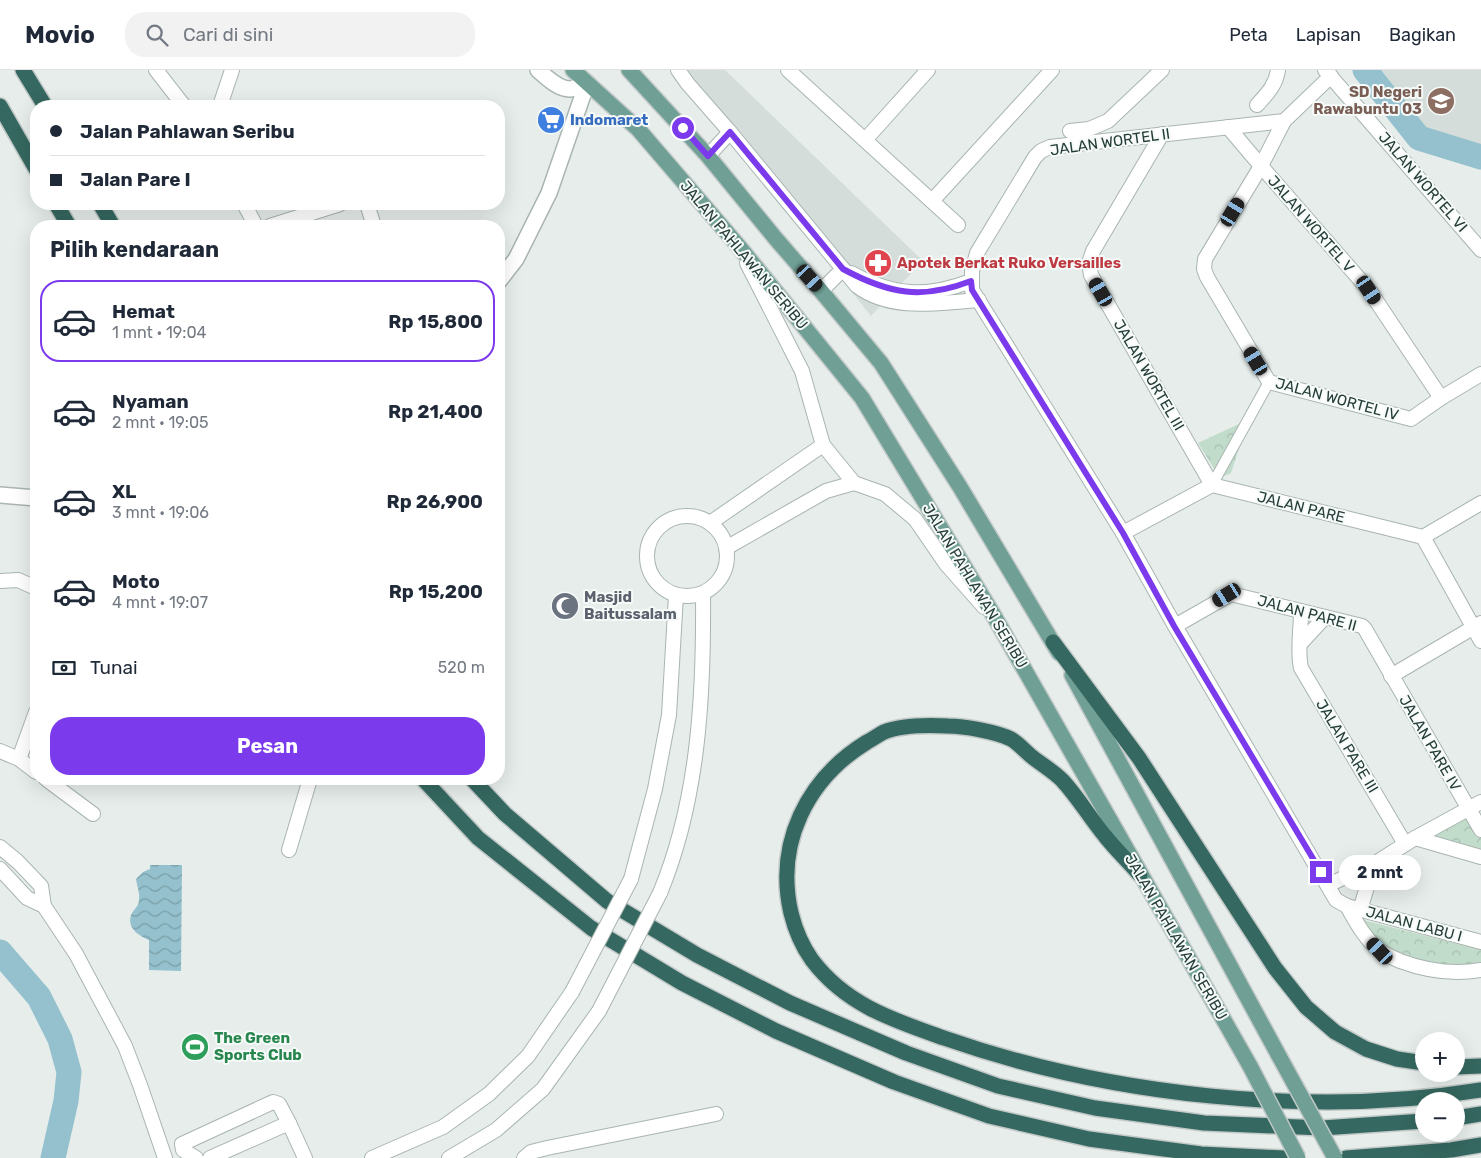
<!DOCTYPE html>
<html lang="id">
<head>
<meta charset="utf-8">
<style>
	:root { --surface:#fff; --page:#f2f2f3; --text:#1f2937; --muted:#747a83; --line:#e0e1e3; --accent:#7c3aed }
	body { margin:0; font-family:Rubik,sans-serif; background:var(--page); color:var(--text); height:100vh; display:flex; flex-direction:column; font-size:19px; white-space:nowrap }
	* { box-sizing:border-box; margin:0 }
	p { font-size:16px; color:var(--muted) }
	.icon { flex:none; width:28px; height:28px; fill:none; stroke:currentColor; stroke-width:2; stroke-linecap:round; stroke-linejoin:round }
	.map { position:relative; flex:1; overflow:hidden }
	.side { position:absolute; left:30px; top:150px; width:475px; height:565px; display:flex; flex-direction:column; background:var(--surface); border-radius:20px; box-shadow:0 5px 20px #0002 }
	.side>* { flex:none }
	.hud { position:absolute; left:30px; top:30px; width:475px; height:110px; border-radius:20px; box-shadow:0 5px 20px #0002; display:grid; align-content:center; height:110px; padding:0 20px; background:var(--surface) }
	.buttons { position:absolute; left:1415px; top:962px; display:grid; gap:10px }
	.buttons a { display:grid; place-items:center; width:50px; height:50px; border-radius:50%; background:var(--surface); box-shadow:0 5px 20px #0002; font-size:25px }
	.end { position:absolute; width:22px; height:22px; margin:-11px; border:6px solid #7c3aed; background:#fff; box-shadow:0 0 0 2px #fff }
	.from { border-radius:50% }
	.bubble { position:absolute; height:35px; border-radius:18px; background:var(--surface); box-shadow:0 5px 20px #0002; font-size:16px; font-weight:700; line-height:35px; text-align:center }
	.car { position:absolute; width:15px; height:30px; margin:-15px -8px; border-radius:6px; box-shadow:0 0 4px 1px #0007; background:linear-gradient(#222 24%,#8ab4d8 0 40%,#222 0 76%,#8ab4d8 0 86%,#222 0) }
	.hud b { display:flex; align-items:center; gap:18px; height:48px; font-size:19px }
	.hud b+b { border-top:1px solid var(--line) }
	.hud i { width:12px; height:12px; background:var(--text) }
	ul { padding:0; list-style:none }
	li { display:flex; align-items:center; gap:15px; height:82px; margin:0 10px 8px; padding:0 10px; border:2px solid transparent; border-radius:20px }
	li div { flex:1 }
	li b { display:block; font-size:19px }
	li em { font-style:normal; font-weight:700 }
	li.active { border-color:var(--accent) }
	li>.icon { width:45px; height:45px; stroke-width:1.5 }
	h2 { padding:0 20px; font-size:22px; line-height:60px }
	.pay { display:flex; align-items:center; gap:12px; height:55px; padding:0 20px; font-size:19px }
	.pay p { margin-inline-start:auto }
	.action { display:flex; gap:10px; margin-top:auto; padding:10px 20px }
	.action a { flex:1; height:58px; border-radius:20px; background:var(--accent); color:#fff; font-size:20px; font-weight:700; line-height:58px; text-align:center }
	header { display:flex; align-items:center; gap:30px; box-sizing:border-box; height:70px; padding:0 25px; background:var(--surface); border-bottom:1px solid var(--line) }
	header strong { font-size:24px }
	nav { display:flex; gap:28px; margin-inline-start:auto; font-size:18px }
	.search { width:350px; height:45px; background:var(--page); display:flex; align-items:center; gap:12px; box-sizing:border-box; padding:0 18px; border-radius:20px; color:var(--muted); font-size:19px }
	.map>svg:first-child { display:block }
</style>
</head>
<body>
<header>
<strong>Movio</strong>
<div class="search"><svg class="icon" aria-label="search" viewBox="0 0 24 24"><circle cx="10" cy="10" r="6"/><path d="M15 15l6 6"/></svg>Cari di sini</div>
<nav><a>Peta</a><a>Lapisan</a><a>Bagikan</a></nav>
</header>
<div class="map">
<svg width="1481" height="1088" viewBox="0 0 1481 1088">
	<defs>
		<pattern id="park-crowns" width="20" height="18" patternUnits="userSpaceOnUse" patternTransform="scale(1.25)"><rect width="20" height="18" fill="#c1dcca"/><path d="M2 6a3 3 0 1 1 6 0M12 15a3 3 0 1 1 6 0" fill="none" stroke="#a6beae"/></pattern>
		<pattern id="water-waves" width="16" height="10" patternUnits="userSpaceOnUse" patternTransform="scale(1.25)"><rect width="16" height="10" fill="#94c1cd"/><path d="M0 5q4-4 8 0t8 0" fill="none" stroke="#799ea7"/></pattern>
	</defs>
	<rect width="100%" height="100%" fill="#e6edea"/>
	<g fill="#d4ddd9">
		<polygon points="674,0 725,0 923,191 871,246"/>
		<polygon points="1375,0 1481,0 1481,79 1426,62"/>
	</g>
	<g fill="url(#park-crowns)">
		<polygon points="1241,353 1246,357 1231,403 1220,408 1198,373"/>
		<polygon points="1467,742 1481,764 1481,786 1420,768"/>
		<polygon points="1359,849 1481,880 1481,898 1444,900 1382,879"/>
	</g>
	<path fill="url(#water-waves)" d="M150 795H182L181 901 149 900V870C139 866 125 857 132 843 135 838 139 836 139 829 140 823 137 816 136 809L143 802 150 799Z"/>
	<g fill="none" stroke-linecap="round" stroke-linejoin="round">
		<g stroke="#94c1cd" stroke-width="25">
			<polyline points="1365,0 1419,68 1481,87"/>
			<polyline points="0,882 39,927 60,969 69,1002 66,1031 53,1088"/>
		</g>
		<defs>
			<polyline id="pedestrian" points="1212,415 1269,312"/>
			<g id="minor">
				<polyline points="156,0 184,36"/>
				<path d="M678 0 688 14 730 62 857 216C892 242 938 233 979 230"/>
				<polyline points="788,0 958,155"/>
				<polyline points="1325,0 1481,180"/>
				<polyline points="1331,6 1284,51 1050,77 1041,81 1035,87 977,183 972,201 972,220 1123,463 1175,556 1336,830 1347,836 1481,872"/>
				<path d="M1257 35C1267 24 1276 15 1278 0"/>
				<polyline points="220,36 232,0"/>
				<polyline points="1284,51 1261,96 1205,189 1204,199 1207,207 1269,312 1411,349 1441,328 1481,304"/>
				<polyline points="1228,57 1261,96 1369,220 1441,328"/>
				<polyline points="1070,61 1089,59 1108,51 1162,0"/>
				<polyline points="1162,64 1093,181 1089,193 1091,205 1212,415"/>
				<polyline points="865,70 928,0"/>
				<polyline points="708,86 730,62"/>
				<polyline points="932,131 1052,0"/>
				<polyline points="244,134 256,156"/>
				<polyline points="367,134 374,156"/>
				<polyline points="270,156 340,134"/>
				<polyline points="747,193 802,301 823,375 854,413 885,424 915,449 946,494 984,537"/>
				<path d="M851 203C893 226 927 228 971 211"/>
				<polyline points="821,221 843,199"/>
				<circle cx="687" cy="486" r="40"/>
				<polyline points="710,453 823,375"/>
				<polyline points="1123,463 1212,415 1423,467 1481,433"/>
				<polyline points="1423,467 1481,571"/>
				<polyline points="726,478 826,421 854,413"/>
				<polyline points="0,511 18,510 36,518"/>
				<path d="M1301 542C1301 560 1297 580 1301 598L1405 774"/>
				<polyline points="1175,556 1231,524 1362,556 1365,559 1481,760"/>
				<polyline points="1300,574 1325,547"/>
				<polyline points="1391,606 1481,553"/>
				<polyline points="0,681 19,689 36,702"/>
				<polyline points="19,689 36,642"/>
				<polyline points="46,709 93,744"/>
				<polyline points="1415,768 1481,787"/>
				<polyline points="0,777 18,792 41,816 44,836 76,884 125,976 140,1015 165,1088"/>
				<polyline points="289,780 310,709"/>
				<polyline points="0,799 27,828 44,836"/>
				<polyline points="631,809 655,719 669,645 676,525"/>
				<polyline points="1328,815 1374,794 1415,768 1481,732"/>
				<path d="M660 823C699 729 704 623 703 523"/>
				<path d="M1347 836C1356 852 1365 869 1379 880 1385 885 1394 888 1400 891 1427 901 1453 905 1481 900"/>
				<polyline points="1360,840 1374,794"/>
				<polyline points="196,1088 183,1080 182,1074 273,1032 279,1034 289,1053"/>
				<polyline points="210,1088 289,1053 305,1088"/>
				<polyline points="372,1088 443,1057 489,1024 528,986 572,922"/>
				<polyline points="449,1088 496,1060 543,1019 599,941"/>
				<polyline points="524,1088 531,1082 547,1078 716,1044"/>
			</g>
			<g id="tertiary">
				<path d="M538 0C546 7 559 20 571 19 576 18 582 15 587 13"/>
				<polyline points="499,211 516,189 549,123 587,13"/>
				<polyline points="0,425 36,428"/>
			</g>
			<g id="primary">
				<polyline points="573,0 638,59 741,179 862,328 994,546 1250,996"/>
				<polyline points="629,0 708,86 776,169 821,221 881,293 960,417 1059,583"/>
				<polyline points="1072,605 1279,986"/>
			</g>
			<g id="motorway">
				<polyline points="23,0 45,36"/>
				<polyline points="0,36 36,99"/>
				<polyline points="56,134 69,156"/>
				<polyline points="100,134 113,156"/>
				<polyline points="1053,572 1139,688 1275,898 1306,937 1335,962 1366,979 1397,989 1424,993"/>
				<polyline points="423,709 478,768 591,858 682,913 776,961 894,1012 989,1046 1089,1069 1201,1084 1284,1088"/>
				<polyline points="472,709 505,744 607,831 697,885 790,933 906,983 998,1016 1095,1038 1204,1053 1322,1058 1424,1051"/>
				<path d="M1140 805C1129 792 1116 780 1105 766 1090 748 1078 727 1062 710 1053 701 1041 694 1031 686 1025 681 1018 673 1011 669 997 662 964 656 948 656 929 655 902 655 884 662 878 665 873 669 867 672 807 709 775 773 791 843 795 859 802 876 812 890 846 935 893 950 944 968 1107 1025 1310 1048 1481 1020"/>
				<polyline points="1456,997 1481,996"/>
				<polyline points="1456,1048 1481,1044"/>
				<polyline points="1346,1088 1451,1080 1481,1075"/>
			</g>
		</defs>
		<use href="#pedestrian" stroke="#a9b5b1" stroke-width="12"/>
		<use href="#minor" stroke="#a9b5b1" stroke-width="16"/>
		<use href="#tertiary" stroke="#a9b5b1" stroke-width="18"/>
		<use href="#primary" stroke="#c2c9c8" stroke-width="18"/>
		<use href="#motorway" stroke="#c2c9c8" stroke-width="18"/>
		<use href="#pedestrian" stroke="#fff" stroke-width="10"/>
		<use href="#minor" stroke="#fff" stroke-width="14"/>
		<use href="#tertiary" stroke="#fff" stroke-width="15"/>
		<use href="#primary" stroke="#6f9f95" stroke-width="15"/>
		<use href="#motorway" stroke="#356860" stroke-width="15"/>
		<defs>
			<g id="minor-bridge">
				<polyline points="572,922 631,809"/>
				<polyline points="599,941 660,823"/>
			</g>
			<g id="primary-bridge">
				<polyline points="1279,986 1335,1088"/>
				<polyline points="1250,996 1298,1088"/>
			</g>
		</defs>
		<use href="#minor-bridge" stroke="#a9b5b1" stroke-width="16" stroke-linecap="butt"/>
		<use href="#primary-bridge" stroke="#c2c9c8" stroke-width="18" stroke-linecap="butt"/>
		<use href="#minor-bridge" stroke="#fff" stroke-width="14"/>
		<use href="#primary-bridge" stroke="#6f9f95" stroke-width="15"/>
	</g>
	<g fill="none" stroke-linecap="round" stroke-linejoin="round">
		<path stroke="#7c3aed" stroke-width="6" d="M683 58 708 86 730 62 843 199C889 224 922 230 971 211L972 220 1123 463 1174 556 1321 802"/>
	</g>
	<defs>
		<symbol id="school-disc" viewBox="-11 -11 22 22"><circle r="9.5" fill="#8d6e63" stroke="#f6faf8"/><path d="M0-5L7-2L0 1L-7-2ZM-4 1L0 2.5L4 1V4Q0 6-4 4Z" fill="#fff"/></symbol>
		<symbol id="supermarket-disc" viewBox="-11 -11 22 22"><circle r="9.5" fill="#3f7fe0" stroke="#f6faf8"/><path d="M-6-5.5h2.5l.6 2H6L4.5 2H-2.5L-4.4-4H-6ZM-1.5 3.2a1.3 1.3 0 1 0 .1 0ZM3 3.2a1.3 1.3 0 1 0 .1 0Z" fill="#fff"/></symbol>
		<symbol id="pharmacy-disc" viewBox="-11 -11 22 22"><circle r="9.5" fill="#e0444e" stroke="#f6faf8"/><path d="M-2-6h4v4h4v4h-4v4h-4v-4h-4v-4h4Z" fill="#fff"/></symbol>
		<symbol id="mosque-disc" viewBox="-11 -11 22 22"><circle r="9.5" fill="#6b7280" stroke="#f6faf8"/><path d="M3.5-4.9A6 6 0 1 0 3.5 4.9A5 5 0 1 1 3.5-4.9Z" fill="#fff"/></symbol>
		<symbol id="stadium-disc" viewBox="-11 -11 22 22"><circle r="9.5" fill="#2e9e5b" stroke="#f6faf8"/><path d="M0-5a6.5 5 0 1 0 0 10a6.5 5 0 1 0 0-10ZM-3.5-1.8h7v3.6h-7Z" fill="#fff"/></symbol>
	</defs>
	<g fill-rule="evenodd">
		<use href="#school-disc" x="1425" y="15" width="32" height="32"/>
		<use href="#supermarket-disc" x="535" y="34" width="32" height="32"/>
		<use href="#pharmacy-disc" x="862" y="177" width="32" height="32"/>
		<use href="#mosque-disc" x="549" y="520" width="32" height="32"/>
		<use href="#stadium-disc" x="179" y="961" width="32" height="32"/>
	</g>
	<g text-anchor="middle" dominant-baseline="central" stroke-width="4" stroke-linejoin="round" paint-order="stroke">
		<g font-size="15" font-weight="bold" fill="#785e54" stroke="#f6faf8" text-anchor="end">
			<text x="1422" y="22">SD Negeri<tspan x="1422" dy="17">Rawabuntu 03</tspan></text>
		</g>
		<g font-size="15" font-weight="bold" fill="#366cbe" stroke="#f6faf8" text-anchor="start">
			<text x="570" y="50">Indomaret</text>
		</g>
		<g font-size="15" fill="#263e39" stroke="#f6faf8">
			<text transform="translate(1110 72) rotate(-8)">JALAN WORTEL II</text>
			<text transform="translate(1423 112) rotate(49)">JALAN WORTEL VI</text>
			<text transform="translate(1311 154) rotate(49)">JALAN WORTEL V</text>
			<text transform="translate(744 185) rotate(50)">JALAN PAHLAWAN SERIBU</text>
			<text transform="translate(1149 305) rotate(60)">JALAN WORTEL III</text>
			<text transform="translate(1337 329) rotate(15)">JALAN WORTEL IV</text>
			<text transform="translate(1301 437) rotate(14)">JALAN PARE</text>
			<text transform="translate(975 516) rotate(59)">JALAN PAHLAWAN SERIBU</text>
			<text transform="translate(1307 543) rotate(15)">JALAN PARE II</text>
			<text transform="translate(1430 673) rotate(60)">JALAN PARE IV</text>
			<text transform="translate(1347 676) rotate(59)">JALAN PARE III</text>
			<text transform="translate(1414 854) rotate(15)">JALAN LABU I</text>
			<text transform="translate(1176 867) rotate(60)">JALAN PAHLAWAN SERIBU</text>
		</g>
		<g font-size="15" font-weight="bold" fill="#be3a42" stroke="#f6faf8" text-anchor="start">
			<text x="897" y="193">Apotek Berkat Ruko Versailles</text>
		</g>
		<g font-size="15" font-weight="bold" fill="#5b616d" stroke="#f6faf8" text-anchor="start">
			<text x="584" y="527">Masjid<tspan x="584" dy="17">Baitussalam</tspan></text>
		</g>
		<g font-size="15" font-weight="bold" fill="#27864d" stroke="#f6faf8" text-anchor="start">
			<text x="214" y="968">The Green<tspan x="214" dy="17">Sports Club</tspan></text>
		</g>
	</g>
</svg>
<div class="buttons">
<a>+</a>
<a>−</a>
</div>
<i class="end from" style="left:683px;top:58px"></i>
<i class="end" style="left:1321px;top:802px"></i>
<div class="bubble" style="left:1339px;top:785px;width:82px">2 mnt</div>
<i class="car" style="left:1233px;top:142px;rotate:31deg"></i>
<i class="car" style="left:810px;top:208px;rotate:138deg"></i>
<i class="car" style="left:1369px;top:220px;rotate:147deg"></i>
<i class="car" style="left:1101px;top:222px;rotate:330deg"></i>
<i class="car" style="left:1256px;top:291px;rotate:329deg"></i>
<i class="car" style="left:1227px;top:525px;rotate:239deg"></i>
<i class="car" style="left:1380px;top:881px;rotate:317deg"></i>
<div class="hud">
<b><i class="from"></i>Jalan Pahlawan Seribu</b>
<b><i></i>Jalan Pare I</b>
</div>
<section class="side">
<h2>Pilih kendaraan</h2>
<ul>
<li class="active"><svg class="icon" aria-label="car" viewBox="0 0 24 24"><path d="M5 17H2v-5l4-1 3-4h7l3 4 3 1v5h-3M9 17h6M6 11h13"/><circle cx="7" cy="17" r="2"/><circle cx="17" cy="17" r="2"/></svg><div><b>Hemat</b><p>1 mnt · 19:04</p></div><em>Rp 15,800</em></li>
<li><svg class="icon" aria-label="car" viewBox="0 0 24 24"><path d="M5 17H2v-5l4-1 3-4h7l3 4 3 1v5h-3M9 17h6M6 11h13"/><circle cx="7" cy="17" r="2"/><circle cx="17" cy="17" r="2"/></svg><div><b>Nyaman</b><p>2 mnt · 19:05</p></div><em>Rp 21,400</em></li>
<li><svg class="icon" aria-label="car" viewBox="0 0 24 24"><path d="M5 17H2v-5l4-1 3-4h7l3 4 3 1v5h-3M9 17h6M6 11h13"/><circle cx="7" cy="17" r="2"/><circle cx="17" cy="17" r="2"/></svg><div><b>XL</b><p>3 mnt · 19:06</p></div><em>Rp 26,900</em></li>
<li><svg class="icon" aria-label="car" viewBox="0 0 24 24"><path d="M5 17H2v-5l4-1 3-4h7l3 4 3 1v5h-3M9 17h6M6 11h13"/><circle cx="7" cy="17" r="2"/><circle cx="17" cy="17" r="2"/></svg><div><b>Moto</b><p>4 mnt · 19:07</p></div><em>Rp 15,200</em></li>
</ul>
<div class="pay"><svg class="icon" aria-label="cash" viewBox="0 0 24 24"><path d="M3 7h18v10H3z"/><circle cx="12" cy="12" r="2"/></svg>Tunai<p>520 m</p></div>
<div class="action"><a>Pesan</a></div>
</section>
</div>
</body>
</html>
